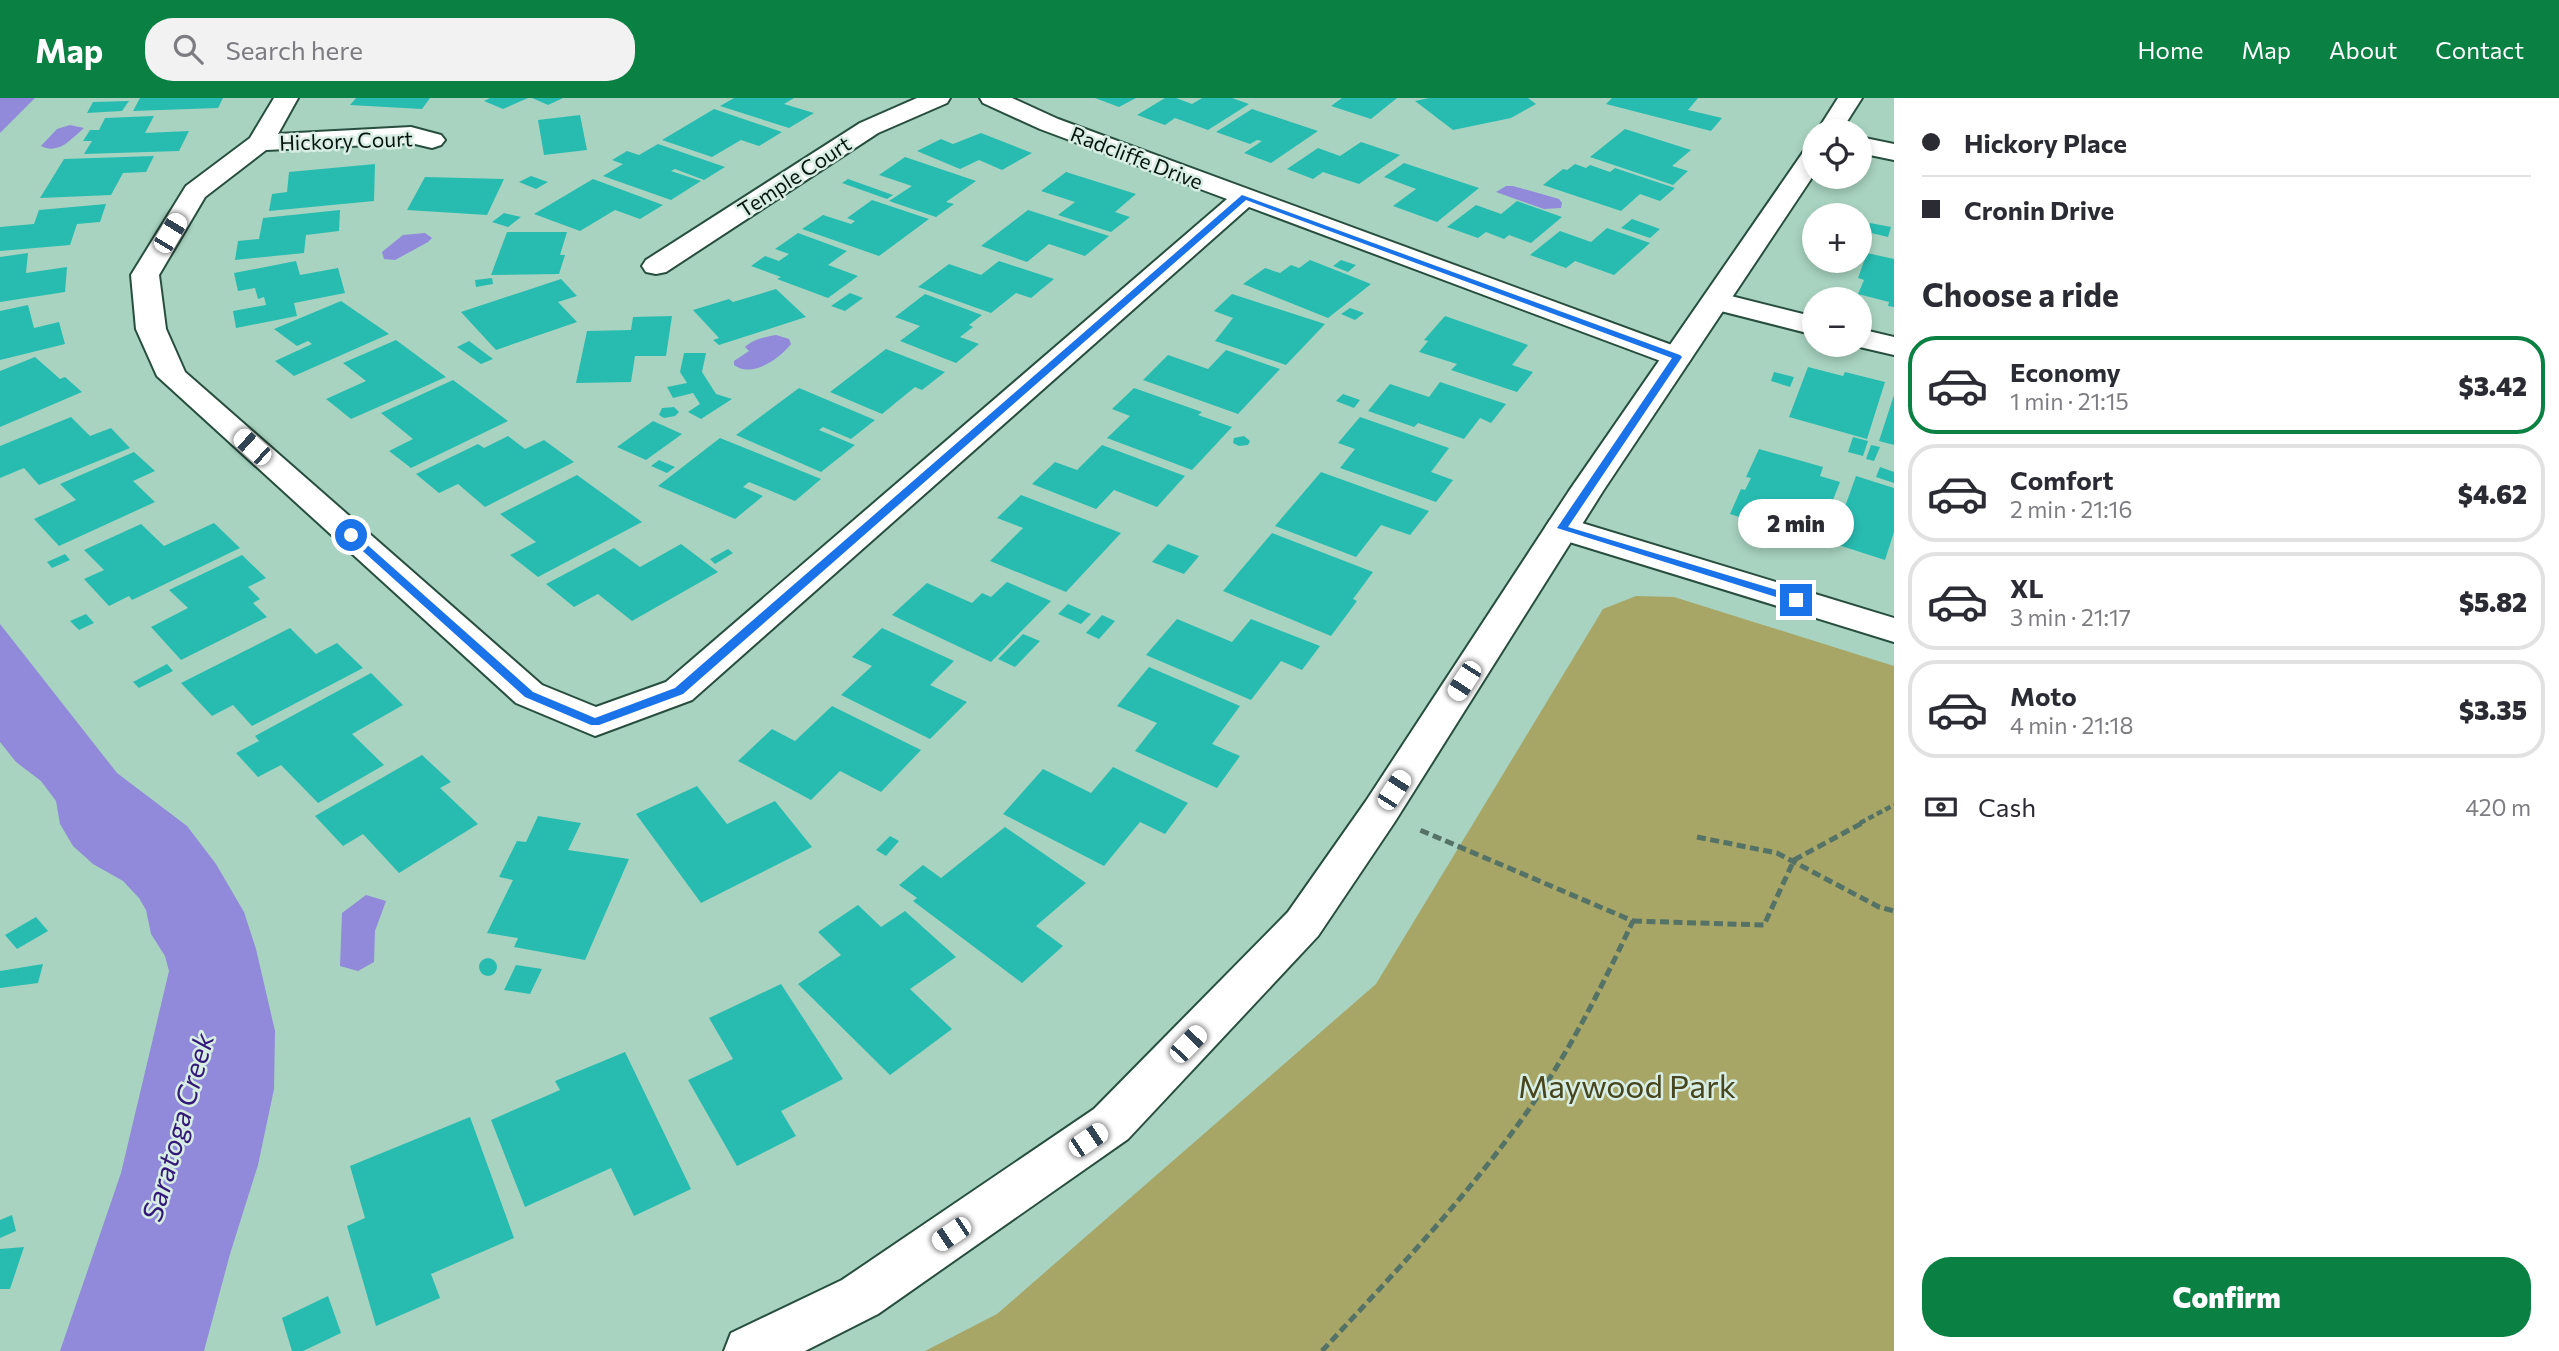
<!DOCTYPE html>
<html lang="en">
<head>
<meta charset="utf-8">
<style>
	:root { --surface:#fff; --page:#f2f2f3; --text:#2b2b33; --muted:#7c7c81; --line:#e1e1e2; --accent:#0b8043 }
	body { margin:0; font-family:Commissioner,sans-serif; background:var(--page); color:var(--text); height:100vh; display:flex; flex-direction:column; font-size:26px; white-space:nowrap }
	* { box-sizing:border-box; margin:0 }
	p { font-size:23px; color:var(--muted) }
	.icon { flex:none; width:38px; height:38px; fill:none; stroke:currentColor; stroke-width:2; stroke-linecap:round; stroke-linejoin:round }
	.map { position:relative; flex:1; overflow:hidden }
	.panel { display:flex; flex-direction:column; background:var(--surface); width:665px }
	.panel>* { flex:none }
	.top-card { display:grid; align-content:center; height:154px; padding:0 28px; background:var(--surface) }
	.controls { position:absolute; left:1802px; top:21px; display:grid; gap:14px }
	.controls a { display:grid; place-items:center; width:70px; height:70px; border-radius:50%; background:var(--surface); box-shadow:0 4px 10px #0003; font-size:35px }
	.end { position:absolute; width:32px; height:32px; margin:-16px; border:9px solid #1a73e8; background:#fff; box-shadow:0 0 0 4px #fff }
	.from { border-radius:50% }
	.bubble { position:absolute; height:49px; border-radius:24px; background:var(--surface); box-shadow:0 4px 10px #0003; font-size:23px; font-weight:800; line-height:49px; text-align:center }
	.car { position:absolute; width:21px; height:42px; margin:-21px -10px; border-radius:9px; box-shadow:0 0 5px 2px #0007; background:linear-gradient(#fff 24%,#345 0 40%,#fff 0 76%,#345 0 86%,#fff 0) }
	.top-card b { display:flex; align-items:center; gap:24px; height:66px; font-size:26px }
	.top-card b+b { border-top:2px solid var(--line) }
	.top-card i { width:18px; height:18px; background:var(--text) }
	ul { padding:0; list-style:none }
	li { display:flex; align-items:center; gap:21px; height:98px; margin:0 14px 10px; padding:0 14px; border:4px solid var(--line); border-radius:28px }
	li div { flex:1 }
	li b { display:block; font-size:26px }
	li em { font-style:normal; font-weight:800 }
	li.active { border-color:var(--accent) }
	li>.icon { width:63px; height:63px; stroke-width:1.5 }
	h2 { padding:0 28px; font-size:32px; line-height:84px }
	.pay { display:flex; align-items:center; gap:18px; height:77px; padding:0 28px; font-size:26px }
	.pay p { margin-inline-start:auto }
	.primary-button { display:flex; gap:14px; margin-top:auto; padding:14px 28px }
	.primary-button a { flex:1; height:80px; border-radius:28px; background:var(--accent); color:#fff; font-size:28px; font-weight:800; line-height:80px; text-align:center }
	header { display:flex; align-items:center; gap:42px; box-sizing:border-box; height:98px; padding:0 35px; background:var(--accent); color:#fff }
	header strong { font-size:33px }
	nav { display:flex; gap:38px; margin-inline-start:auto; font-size:24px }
	.search { width:490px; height:63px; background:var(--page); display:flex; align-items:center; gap:18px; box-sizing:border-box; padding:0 24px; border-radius:28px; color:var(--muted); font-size:26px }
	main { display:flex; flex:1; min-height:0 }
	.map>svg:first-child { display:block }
</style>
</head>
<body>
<header>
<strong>Map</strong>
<div class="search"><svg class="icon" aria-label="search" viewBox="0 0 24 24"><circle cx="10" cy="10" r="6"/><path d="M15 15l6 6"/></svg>Search here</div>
<nav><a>Home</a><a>Map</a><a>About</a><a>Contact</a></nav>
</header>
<main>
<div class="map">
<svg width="1894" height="1253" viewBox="0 0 1894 1253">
	<rect width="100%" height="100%" fill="#a8d3c0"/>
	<polygon fill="#a7a666" points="1636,498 1674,499 1894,568 1894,1253 925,1253 997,1216 1376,886 1603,511"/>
	<g fill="#9189da">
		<polygon points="0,0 35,0 0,35"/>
		<path d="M70 27 84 30C71 41 59 57 41 48L57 31Z"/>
		<polygon points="1506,88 1513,88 1559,101 1562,105 1561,110 1544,111 1496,94"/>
		<polygon points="425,135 432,140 428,144 395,162 384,161 382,154 403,137"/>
		<path d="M776 237 789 241 791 246C780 260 752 281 734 267V263L749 253 745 249C753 241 765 239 776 237Z"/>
		<polygon points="0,526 117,675 187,728 216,766 244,814 256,851 275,933 274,991 258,1067 230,1156 204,1253 60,1253 121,1075 169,873 165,858 151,836 146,812 139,800 123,783 93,766 73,748 60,726 56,703 41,683 16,664 0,644"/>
		<polygon points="366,797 386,803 375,833 374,864 358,873 340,868 342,815"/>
	</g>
	<g fill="#28bcb1">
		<polygon points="140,0 223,0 218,10 133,13"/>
		<polygon points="356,0 430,0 422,11 350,7"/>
		<polygon points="490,0 528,0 503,11 484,3"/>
		<polygon points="532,0 563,0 548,7"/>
		<polygon points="734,0 794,0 784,6 814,15 789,30 720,8"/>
		<polygon points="1095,0 1136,0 1119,9"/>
		<polygon points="1165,0 1176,0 1192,6 1202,0 1232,0 1249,6 1208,32 1175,20 1165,27 1137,17"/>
		<polygon points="1342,0 1397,0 1371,21 1331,8"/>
		<polygon points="1429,0 1528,0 1536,6 1511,20 1453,32 1415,3"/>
		<polygon points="1612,0 1698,0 1688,12 1722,20 1711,33 1606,6"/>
		<polygon points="129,3 122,13 87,15 93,4"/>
		<polygon points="714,11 782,34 759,48 741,42 712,59 662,42"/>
		<polygon points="1252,11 1318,33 1271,65 1244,55 1262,43 1257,42 1250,46 1216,34"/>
		<polygon points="580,17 587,52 544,57 538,22"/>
		<polygon points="154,18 145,35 189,33 179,53 84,56 92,43 83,43 90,32 99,32 105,20"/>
		<polygon points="1625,31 1691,52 1672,68 1688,73 1673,87 1590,59"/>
		<polygon points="981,35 1032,55 1002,72 979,62 960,71 917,53 941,41 953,46"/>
		<polygon points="1361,44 1400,57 1359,86 1323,74 1313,81 1287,71 1318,50 1340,58"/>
		<polygon points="658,46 725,69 704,82 675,71 671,73 701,83 671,102 603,78 623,66 612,62 627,53 639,57"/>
		<polygon points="154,58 146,74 123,75 111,97 40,100 64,61"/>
		<polygon points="905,59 976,83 946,104 954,106 936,119 889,103 912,88 879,77"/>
		<polygon points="1404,65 1479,90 1437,124 1393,108 1416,91 1384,79"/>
		<polygon points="375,66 374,103 269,113 272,96 287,94 289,74"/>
		<polygon points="1575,66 1586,70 1590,67 1610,74 1615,70 1675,90 1660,103 1640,96 1621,113 1543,87 1563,71 1567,72"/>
		<polygon points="1066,74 1136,96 1115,114 1130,119 1111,134 1058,117 1075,104 1041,93"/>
		<polygon points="531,78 548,84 536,91 519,84"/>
		<polygon points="425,79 504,81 487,117 407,112"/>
		<polygon points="593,81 663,107 640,121 615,112 580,133 534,116"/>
		<polygon points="848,81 893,97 887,101 842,85"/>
		<polygon points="872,102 929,121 879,158 802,131 823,117 851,126 855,123 847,120"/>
		<polygon points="1517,103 1562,119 1531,145 1509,137 1504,141 1486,134 1478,140 1447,129 1476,107 1501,116"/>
		<polygon points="106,106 100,124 77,126 70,147 0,153 0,129 34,126 39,112"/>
		<polygon points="340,112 339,133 306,137 304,155 235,162 238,143 259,141 263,120"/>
		<polygon points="1028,112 1109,138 1085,158 1049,146 1027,164 981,148"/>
		<polygon points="504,115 521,119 508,129 492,124"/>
		<polygon points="1632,121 1660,131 1650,140 1621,130"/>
		<polygon points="1870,125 1891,129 1888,139 1867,134"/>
		<polygon points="1607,130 1650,145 1614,177 1575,163 1566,170 1530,157 1560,133 1591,144"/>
		<polygon points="507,134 567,134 560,157 565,157 559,176 491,177"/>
		<polygon points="798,135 847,153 828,167 858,178 828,200 777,181 781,179 751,168 765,158 779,163 789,156 775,151"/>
		<polygon points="28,155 26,175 67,169 65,194 0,204 0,159"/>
		<polygon points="1867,155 1894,161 1894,209 1888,208 1889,204 1858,196 1864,182 1858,180"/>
		<polygon points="1310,162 1371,186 1328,220 1243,186 1265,170 1280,175 1291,167 1299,170"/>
		<polygon points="1341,162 1356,167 1348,174 1333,168"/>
		<polygon points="296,163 300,177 338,170 345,195 294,205 297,218 236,230 233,213 266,207 264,199 258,201 255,190 238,193 234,175"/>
		<polygon points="999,163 1054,181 1031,200 1016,195 991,215 918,189 949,166 981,177"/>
		<polygon points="492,180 493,186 476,189 475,182"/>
		<polygon points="561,181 577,198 558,204 577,224 496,252 461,214"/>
		<polygon points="776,191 806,219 719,247 713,242 719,240 693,212 729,201 733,204"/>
		<polygon points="850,195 863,200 845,213 831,208"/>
		<polygon points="925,196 982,217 969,227 973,229 960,239 979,246 956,265 900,243 920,228 895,219"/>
		<polygon points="1232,196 1325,226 1286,267 1215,243 1233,220 1214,213"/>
		<polygon points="341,203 389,236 294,278 275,263 312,246 308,243 297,248 274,231"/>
		<polygon points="28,207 34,230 59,224 65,246 0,262 0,213"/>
		<polygon points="1350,210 1364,215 1355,222 1341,216"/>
		<polygon points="672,218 666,258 635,258 631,284 576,285 587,233 631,232 633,219"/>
		<polygon points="1445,218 1528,247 1512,267 1533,274 1517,294 1451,272 1457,266 1419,254 1428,243 1424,242"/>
		<polygon points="396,242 446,279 351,321 326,301 366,283 343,265"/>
		<polygon points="469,243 493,261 481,266 457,249"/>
		<polygon points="886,251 945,274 922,292 915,289 882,316 830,294"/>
		<polygon points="1226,252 1280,271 1238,316 1143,282 1168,257 1208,271"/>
		<polygon points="684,255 706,255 702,274 716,296 732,301 701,321 688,314 700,306 693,295 673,300 667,289 687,285 680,274"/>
		<polygon points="35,259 60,281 65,279 82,294 0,329 0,273"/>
		<polygon points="1808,269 1843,278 1845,274 1885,284 1867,341 1789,319"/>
		<polygon points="1774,274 1794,279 1790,289 1771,283"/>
		<polygon points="453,282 508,323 411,370 389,353 413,341 381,315"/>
		<polygon points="1440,284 1506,306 1491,325 1480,320 1464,341 1418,325 1414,329 1368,313 1390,286 1429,299"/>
		<polygon points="799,290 875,322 851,341 823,329 819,332 855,347 821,374 736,337"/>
		<polygon points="1134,290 1202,314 1198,317 1232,329 1192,372 1107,340 1130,318 1112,311"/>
		<polygon points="1343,296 1360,302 1354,310 1336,303"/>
		<polygon points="1894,297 1894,347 1879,343"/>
		<polygon points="674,309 679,314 675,318 664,320 659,317 662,310"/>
		<polygon points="71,319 90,338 111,330 130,350 39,387 24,370 0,380 0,348"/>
		<polygon points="1360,319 1449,350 1431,374 1453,382 1436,404 1340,370 1355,351 1338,345"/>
		<polygon points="653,323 682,336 646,362 617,349"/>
		<polygon points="508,338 525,351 544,342 574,364 485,409 458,386 439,395 416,376 478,346 484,350"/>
		<polygon points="1244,338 1250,343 1248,347 1239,348 1233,345 1234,340"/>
		<polygon points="1853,339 1868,343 1863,358 1848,354"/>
		<polygon points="720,340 821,381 795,403 749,384 743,389 763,398 735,421 658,388"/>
		<polygon points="1102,347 1185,378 1157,409 1114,392 1096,411 1032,386 1055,364 1077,372"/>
		<polygon points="1871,347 1880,349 1874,363 1866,361"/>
		<polygon points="1759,351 1823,369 1820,378 1840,384 1817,443 1730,416 1741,391 1745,392 1751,380 1746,379"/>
		<polygon points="134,354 155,373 133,383 155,404 59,448 34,421 76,402 60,386"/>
		<polygon points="659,362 675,369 667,375 651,368"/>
		<polygon points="1880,369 1894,374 1894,385 1876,379"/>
		<polygon points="1321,374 1429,413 1410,437 1381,427 1356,459 1275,428"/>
		<polygon points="577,377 642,424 538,479 510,457 536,444 500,416"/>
		<polygon points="1856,378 1894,390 1894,434 1885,462 1832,445"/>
		<polygon points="1021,397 1121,435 1066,494 990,463 1023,430 997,420"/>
		<polygon points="214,425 240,450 132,502 129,498 109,508 84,481 104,472 84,452 141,426 164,448"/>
		<polygon points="1272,435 1373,474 1353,501 1357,503 1331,538 1223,493"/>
		<polygon points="681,446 718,474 632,523 598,496 574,509 546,486 614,450 640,469"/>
		<polygon points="1168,446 1199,458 1184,476 1152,464"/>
		<polygon points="728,451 733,455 715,466 710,461"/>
		<polygon points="65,456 70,462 52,470 47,464"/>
		<polygon points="242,457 266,480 248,489 260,501 253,505 267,519 181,562 151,529 188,510 169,492"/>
		<polygon points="1007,484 1051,503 991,564 892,517 927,485 972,505 982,495 991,499"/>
		<polygon points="1068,506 1091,516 1081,526 1058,516"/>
		<polygon points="86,516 94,525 79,532 70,523"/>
		<polygon points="1102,517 1115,523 1099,541 1086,535"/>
		<polygon points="1177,521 1232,544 1251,521 1320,548 1302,572 1281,563 1251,602 1146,557"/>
		<polygon points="290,530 316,556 337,545 363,570 252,628 233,607 212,618 181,585"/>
		<polygon points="882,530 954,563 930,587 967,604 930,641 841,597 872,568 852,559"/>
		<polygon points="1023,536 1040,543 1015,569 998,561"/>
		<polygon points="167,566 173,573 139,590 133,584"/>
		<polygon points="1149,569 1240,608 1212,646 1240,658 1217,690 1135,653 1157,625 1117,608"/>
		<polygon points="371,575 403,607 352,636 384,667 318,705 281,667 258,679 236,655 259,643 255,638"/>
		<polygon points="832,608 921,652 881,694 840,673 811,702 738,663 772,631 795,643"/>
		<polygon points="422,657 451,684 440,690 478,726 399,775 363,736 343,748 315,718"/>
		<polygon points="1113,669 1188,705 1165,736 1140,724 1104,768 1003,716 1043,671 1091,695"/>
		<polygon points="697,688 727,726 775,703 812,749 701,805 636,716"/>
		<polygon points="538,718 581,725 568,752 629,761 585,862 514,849 518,840 487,835 513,782 499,779 517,743 526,744"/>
		<polygon points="1005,729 1086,785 1036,828 1063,848 1022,885 913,803 917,800 899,787 923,767 941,780"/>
		<polygon points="890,738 899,743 886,758 876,752"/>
		<polygon points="858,807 881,829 905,813 956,859 910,891 952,931 890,977 798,886 841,857 818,834"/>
		<polygon points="36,819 48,833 17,851 5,837"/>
		<circle cx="488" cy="869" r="9"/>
		<polygon points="43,866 38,885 0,890 0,873"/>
		<polygon points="516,867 542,871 530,896 504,892"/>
		<polygon points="781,886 843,981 781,1013 796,1038 737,1068 688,982 733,961 709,920"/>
		<polygon points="625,954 691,1091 634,1118 611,1070 525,1109 491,1022 560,992 555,983"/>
		<polygon points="470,1019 514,1140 431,1176 440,1200 376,1228 347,1128 365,1120 350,1068"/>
		<polygon points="12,1117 16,1133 0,1140 0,1122"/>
		<polygon points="24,1149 10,1191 0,1191 0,1151"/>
		<polygon points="328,1198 341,1235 303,1253 292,1253 282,1220"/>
	</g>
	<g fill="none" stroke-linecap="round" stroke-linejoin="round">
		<defs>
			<g id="minor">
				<polygon points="274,0 298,0 278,36 411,29 441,37 445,42 441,47 432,50 411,45 266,52 205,99 159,177 166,231 185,274 542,587 596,609 666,584 1227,101 1040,31 983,5 980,0 1012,0 1058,21 1688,253 1692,259 1688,265 1677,268 1666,265 1249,109 692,602 595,638 516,605 157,278 136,231 131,177 186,88 250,40"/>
				<polygon points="917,0 950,0 947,5 878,35 666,174 656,176 646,174 642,168 646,162 860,25"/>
				<polygon points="1860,39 1894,46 1894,62 1860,55"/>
				<polygon points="1715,194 1815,219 1815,237 1705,209 1701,203 1705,197"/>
				<polygon points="1860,231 1894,239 1894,257 1851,247 1860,247"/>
			</g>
			<polygon id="tertiary" points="1562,419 1894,520 1894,544 1550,438 1545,430 1550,422"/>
			<g id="secondary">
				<polygon points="1838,0 1862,0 1841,33 1817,33"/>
				<polygon points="1815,47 1815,75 1603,393 1394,725 1318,838 1128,1041 878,1216 805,1253 724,1253 731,1235 842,1182 1094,1011 1288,814 1366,703 1569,393 1806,50"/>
			</g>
		</defs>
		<use href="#minor" stroke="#274e3f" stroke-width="4"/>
		<use href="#tertiary" stroke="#274e3f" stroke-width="4"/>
		<use href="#secondary" stroke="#274e3f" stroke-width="4"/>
		<polyline stroke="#557266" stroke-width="4.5" stroke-dasharray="6 3.5" stroke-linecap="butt" points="1860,725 1894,707"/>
		<g stroke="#557266" stroke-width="5" stroke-dasharray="9 4.5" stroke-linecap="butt">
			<polyline points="1697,739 1777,755 1879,809 1894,813"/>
			<polyline points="1633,823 1764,827 1794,762 1864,724"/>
			<path d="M1322 1253C1397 1172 1474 1092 1536 1001 1574 945 1604 884 1633 823L1420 732"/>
		</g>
		<use href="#minor" fill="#fff" fill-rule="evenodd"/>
		<use href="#tertiary" fill="#fff" fill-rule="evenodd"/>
		<use href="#secondary" fill="#fff" fill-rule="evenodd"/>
	</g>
	<polygon fill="#1a73e8" points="1242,97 1680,257 1682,259 1568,429 1800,499 1800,504 1792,504 1557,430 1672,260 1246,102 683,596 599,627 591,627 525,599 345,437 354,435 533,594 595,620 675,590"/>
	<g text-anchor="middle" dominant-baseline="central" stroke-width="5" stroke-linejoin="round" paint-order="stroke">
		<g font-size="21" fill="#05140e" stroke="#d8eee4">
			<text transform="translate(346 42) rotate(-2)">Hickory Court</text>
			<text transform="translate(1137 59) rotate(21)">Radcliffe Drive</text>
			<text transform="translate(794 78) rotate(-33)">Temple Court</text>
		</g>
		<g font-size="28" font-style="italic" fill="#321877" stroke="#d8eee4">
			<text transform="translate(177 1029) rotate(-74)">Saratoga Creek</text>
		</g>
		<g font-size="32" fill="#46451d" stroke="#d8eee4">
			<text x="1627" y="987">Maywood Park</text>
		</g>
	</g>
</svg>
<div class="controls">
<a><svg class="icon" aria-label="locate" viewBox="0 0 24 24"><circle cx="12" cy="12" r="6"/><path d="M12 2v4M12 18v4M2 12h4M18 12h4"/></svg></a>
<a>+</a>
<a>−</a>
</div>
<i class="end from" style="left:351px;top:437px"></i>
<i class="end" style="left:1796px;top:502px"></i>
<div class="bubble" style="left:1738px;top:401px;width:116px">2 min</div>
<i class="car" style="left:170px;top:135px;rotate:31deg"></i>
<i class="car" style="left:252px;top:349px;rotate:312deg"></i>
<i class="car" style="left:1464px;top:583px;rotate:213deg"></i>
<i class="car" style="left:1394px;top:692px;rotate:33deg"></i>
<i class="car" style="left:1188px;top:946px;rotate:44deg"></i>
<i class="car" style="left:1088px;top:1042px;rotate:56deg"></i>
<i class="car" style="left:951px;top:1136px;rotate:236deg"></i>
</div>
<section class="panel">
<div class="top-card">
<b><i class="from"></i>Hickory Place</b>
<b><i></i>Cronin Drive</b>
</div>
<h2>Choose a ride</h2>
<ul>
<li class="active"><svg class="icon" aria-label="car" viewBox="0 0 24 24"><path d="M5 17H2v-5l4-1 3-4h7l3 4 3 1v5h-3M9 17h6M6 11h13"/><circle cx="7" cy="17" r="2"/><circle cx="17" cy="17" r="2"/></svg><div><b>Economy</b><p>1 min · 21:15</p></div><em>$3.42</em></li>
<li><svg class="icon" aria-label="car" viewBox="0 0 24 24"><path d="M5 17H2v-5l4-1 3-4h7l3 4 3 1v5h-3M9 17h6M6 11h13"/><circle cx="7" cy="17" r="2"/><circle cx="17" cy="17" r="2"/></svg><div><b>Comfort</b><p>2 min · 21:16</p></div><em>$4.62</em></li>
<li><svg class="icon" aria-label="car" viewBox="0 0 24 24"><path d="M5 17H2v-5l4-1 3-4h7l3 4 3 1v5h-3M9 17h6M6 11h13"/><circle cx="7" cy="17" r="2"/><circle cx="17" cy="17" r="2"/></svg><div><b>XL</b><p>3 min · 21:17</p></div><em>$5.82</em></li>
<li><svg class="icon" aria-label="car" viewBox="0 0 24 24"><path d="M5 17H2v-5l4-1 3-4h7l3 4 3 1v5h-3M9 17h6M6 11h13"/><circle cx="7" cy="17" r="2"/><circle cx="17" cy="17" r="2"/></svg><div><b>Moto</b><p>4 min · 21:18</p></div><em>$3.35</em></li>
</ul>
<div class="pay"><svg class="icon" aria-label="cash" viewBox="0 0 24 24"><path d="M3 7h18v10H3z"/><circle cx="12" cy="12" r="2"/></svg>Cash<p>420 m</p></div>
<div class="primary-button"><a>Confirm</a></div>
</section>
</main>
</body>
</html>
